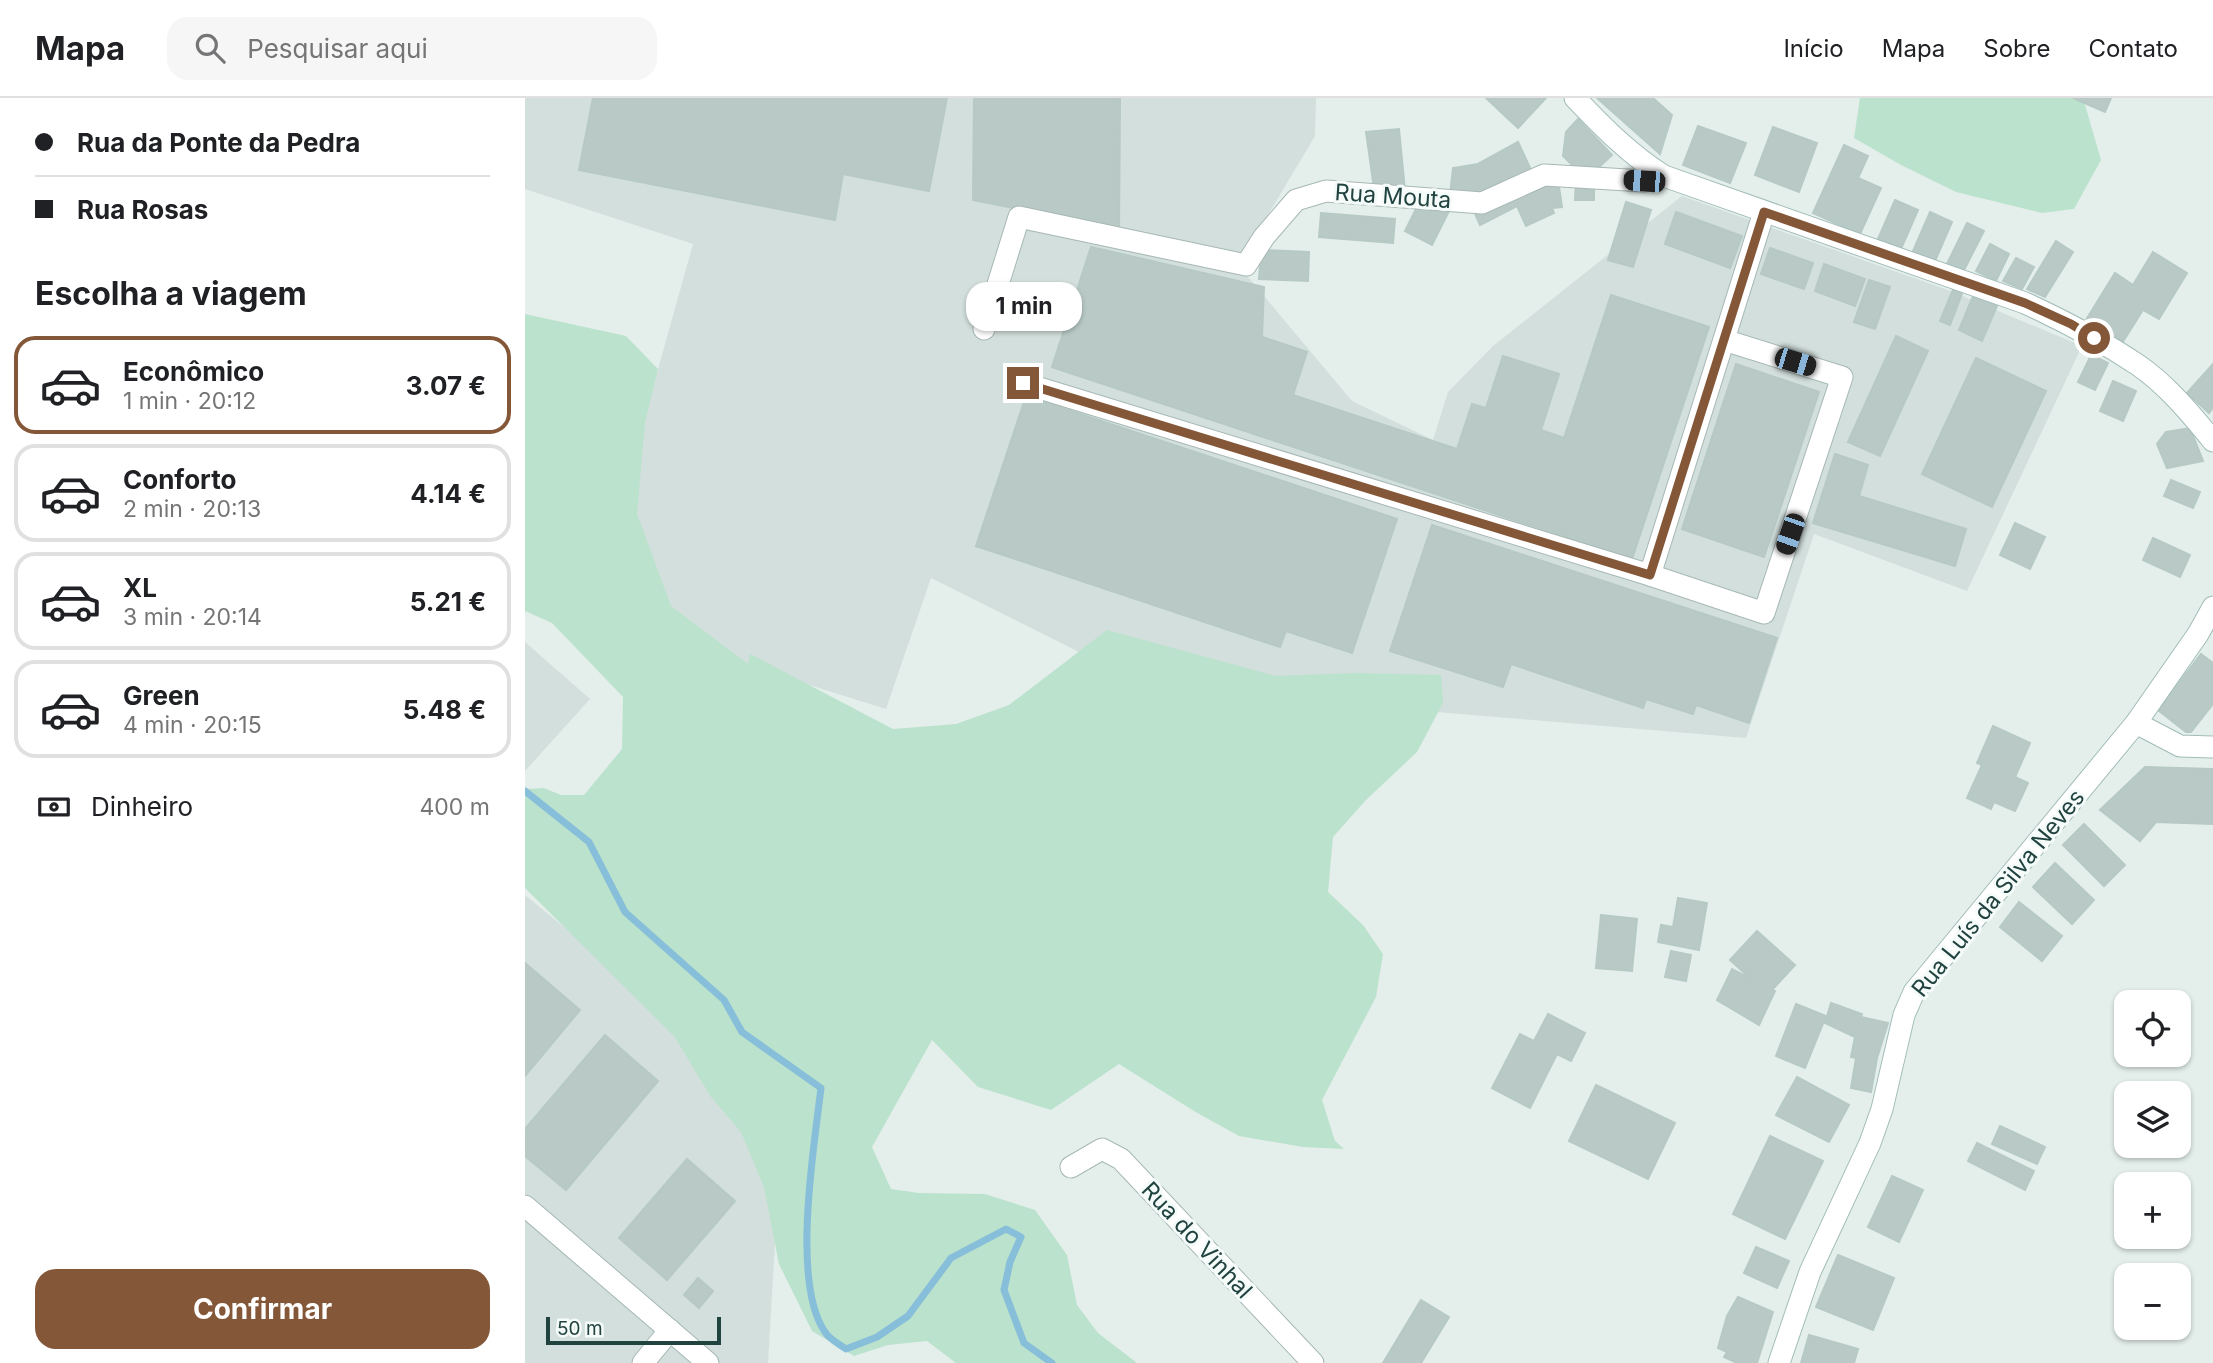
<!DOCTYPE html>
<html lang="pt">
<head>
<meta charset="utf-8">
<style>
	:root { --surface:#fff; --page:#f6f6f6; --text:#202124; --muted:#757577; --line:#e0e0e0; --accent:#845739 }
	body { margin:0; font-family:Inter,sans-serif; background:var(--page); color:var(--text); height:100vh; display:flex; flex-direction:column; font-size:26px; white-space:nowrap }
	* { box-sizing:border-box; margin:0 }
	p { font-size:23px; color:var(--muted) }
	.icon { flex:none; width:38px; height:38px; fill:none; stroke:currentColor; stroke-width:2; stroke-linecap:round; stroke-linejoin:round }
	.map { position:relative; flex:1; overflow:hidden }
	.drawer { display:flex; flex-direction:column; background:var(--surface); width:525px }
	.drawer>* { flex:none }
	.banner { display:grid; align-content:center; height:154px; padding:0 35px; background:var(--surface) }
	.buttons { position:absolute; left:1589px; top:892px; display:grid; gap:14px }
	.buttons a { display:grid; place-items:center; width:77px; height:77px; border-radius:14px; background:var(--surface); box-shadow:0 2px 5px #0004; font-size:35px }
	.scale { position:absolute; left:21px; bottom:18px; width:175px; box-sizing:border-box; padding-left:7px; border:4px solid #214340; border-top:0; font-size:19px; line-height:24px; white-space:nowrap; color:#214340; -webkit-text-stroke:5px #f5fbf9; paint-order:stroke }
	.end { position:absolute; width:32px; height:32px; margin:-16px; border:9px solid #845739; background:#fff; box-shadow:0 0 0 4px #fff }
	.from { border-radius:50% }
	.bubble { position:absolute; height:49px; border-radius:21px; background:var(--surface); box-shadow:0 2px 5px #0004; font-size:23px; font-weight:700; line-height:49px; text-align:center }
	.car { position:absolute; width:21px; height:42px; margin:-21px -10px; border-radius:9px; box-shadow:0 0 5px 2px #0007; background:linear-gradient(#222 24%,#8ab4d8 0 40%,#222 0 76%,#8ab4d8 0 86%,#222 0) }
	.banner b { display:flex; align-items:center; gap:24px; height:66px; font-size:26px }
	.banner b+b { border-top:2px solid var(--line) }
	.banner i { width:18px; height:18px; background:var(--text) }
	ul { padding:0; list-style:none }
	li { display:flex; align-items:center; gap:21px; height:98px; margin:0 14px 10px; padding:0 21px; border:4px solid var(--line); border-radius:21px }
	li div { flex:1 }
	li b { display:block; font-size:26px }
	li em { font-style:normal; font-weight:700 }
	li.current { border-color:var(--accent) }
	li>.icon { width:63px; height:63px; stroke-width:1.5 }
	h2 { padding:0 35px; font-size:32px; line-height:84px }
	.pay { display:flex; align-items:center; gap:18px; height:77px; padding:0 35px; font-size:26px }
	.pay p { margin-inline-start:auto }
	.button { display:flex; gap:14px; margin-top:auto; padding:14px 35px }
	.button a { flex:1; height:80px; border-radius:21px; background:var(--accent); color:#fff; font-size:28px; font-weight:700; line-height:80px; text-align:center }
	header { display:flex; align-items:center; gap:42px; box-sizing:border-box; height:98px; padding:0 35px; background:var(--surface); border-bottom:2px solid var(--line) }
	header strong { font-size:33px }
	nav { display:flex; gap:38px; margin-inline-start:auto; font-size:24px }
	.search { width:490px; height:63px; background:var(--page); display:flex; align-items:center; gap:18px; box-sizing:border-box; padding:0 24px; border-radius:21px; color:var(--muted); font-size:26px }
	main { display:flex; flex:1; min-height:0 }
	.map>svg:first-child { display:block }
</style>
</head>
<body>
<header>
<strong>Mapa</strong>
<div class="search"><svg class="icon" aria-label="search" viewBox="0 0 24 24"><circle cx="10" cy="10" r="6"/><path d="M15 15l6 6"/></svg>Pesquisar aqui</div>
<nav><a>Início</a><a>Mapa</a><a>Sobre</a><a>Contato</a></nav>
</header>
<main>
<section class="drawer">
<div class="banner">
<b><i class="from"></i>Rua da Ponte da Pedra</b>
<b><i></i>Rua Rosas</b>
</div>
<h2>Escolha a viagem</h2>
<ul>
<li class="current"><svg class="icon" aria-label="car" viewBox="0 0 24 24"><path d="M5 17H2v-5l4-1 3-4h7l3 4 3 1v5h-3M9 17h6M6 11h13"/><circle cx="7" cy="17" r="2"/><circle cx="17" cy="17" r="2"/></svg><div><b>Econômico</b><p>1 min · 20:12</p></div><em>3.07 €</em></li>
<li><svg class="icon" aria-label="car" viewBox="0 0 24 24"><path d="M5 17H2v-5l4-1 3-4h7l3 4 3 1v5h-3M9 17h6M6 11h13"/><circle cx="7" cy="17" r="2"/><circle cx="17" cy="17" r="2"/></svg><div><b>Conforto</b><p>2 min · 20:13</p></div><em>4.14 €</em></li>
<li><svg class="icon" aria-label="car" viewBox="0 0 24 24"><path d="M5 17H2v-5l4-1 3-4h7l3 4 3 1v5h-3M9 17h6M6 11h13"/><circle cx="7" cy="17" r="2"/><circle cx="17" cy="17" r="2"/></svg><div><b>XL</b><p>3 min · 20:14</p></div><em>5.21 €</em></li>
<li><svg class="icon" aria-label="car" viewBox="0 0 24 24"><path d="M5 17H2v-5l4-1 3-4h7l3 4 3 1v5h-3M9 17h6M6 11h13"/><circle cx="7" cy="17" r="2"/><circle cx="17" cy="17" r="2"/></svg><div><b>Green</b><p>4 min · 20:15</p></div><em>5.48 €</em></li>
</ul>
<div class="pay"><svg class="icon" aria-label="cash" viewBox="0 0 24 24"><path d="M3 7h18v10H3z"/><circle cx="12" cy="12" r="2"/></svg>Dinheiro<p>400 m</p></div>
<div class="button"><a>Confirmar</a></div>
</section>
<div class="map">
<svg width="1688" height="1265" viewBox="0 0 1688 1265">
	<rect width="100%" height="100%" fill="#e4efec"/>
	<g fill="#d2dfdc">
		<polygon points="0,0 791,0 790,38 713,167 827,303 908,342 923,294 968,248 1157,98 1423,192 1557,248 1442,493 1289,436 1221,640 626,590 406,480 361,611 64,518 168,146 0,91"/>
		<polygon points="0,544 65,601 0,673"/>
		<polygon points="0,797 239,993 255,1060 243,1265 0,1265"/>
	</g>
	<g fill="#bbe2cc">
		<polygon points="1335,0 1558,0 1576,62 1549,111 1517,115 1431,94 1376,67 1329,40"/>
		<polygon points="0,216 101,238 133,271 120,324 112,416 146,508 223,566 225,556 368,631 431,626 484,607 582,532 751,578 830,575 916,577 918,605 892,654 841,702 808,739 803,794 838,827 858,856 851,899 797,1002 810,1043 819,1051 778,1049 714,1038 669,1013 594,966 526,1012 453,989 407,942 347,1049 366,1091 394,1095 460,1096 510,1112 542,1157 552,1207 573,1235 612,1265 431,1265 402,1243 363,1247 329,1258 287,1233 254,1166 239,1089 216,1034 186,999 149,938 0,790 0,691 19,690 36,697 59,697 97,651 98,599 27,525 0,513"/>
	</g>
	<g fill="none" stroke-linecap="round" stroke-linejoin="round">
		<path stroke="#87bed9" stroke-width="7" d="M0 693 64 744 100 814 199 902 217 934 296 990C289 1049 266 1185 300 1234 304 1241 314 1246 321 1251L352 1239 383 1218 426 1160 481 1131 496 1139 485 1164 479 1192 499 1245 527 1265"/>
	</g>
	<g fill="#b9cac6" stroke="#b6c9c5" stroke-width="2">
		<polygon points="68,0 422,0 404,93 318,76 310,122 54,72"/>
		<polygon points="449,0 595,0 594,131 448,102"/>
		<polygon points="961,0 1021,0 993,30"/>
		<polygon points="1072,0 1128,0 1147,17 1135,56"/>
		<polygon points="1548,0 1586,0 1580,14"/>
		<polygon points="1053,21 1087,57 1070,73 1053,73 1038,58 1041,34"/>
		<polygon points="1173,28 1221,45 1205,85 1158,67"/>
		<polygon points="1248,29 1292,45 1274,94 1230,77"/>
		<polygon points="874,31 880,93 849,90 841,34"/>
		<polygon points="993,44 1007,74 957,99 925,97 928,70 953,66"/>
		<polygon points="1319,47 1343,58 1333,80 1356,90 1335,136 1288,115"/>
		<polygon points="1033,82 1037,109 1027,110 1029,115 1001,128 992,108 955,127 949,113"/>
		<polygon points="1051,82 1069,82 1069,102 1050,102"/>
		<polygon points="1370,102 1393,112 1376,151 1353,141"/>
		<polygon points="895,103 904,104 924,113 907,147 880,133"/>
		<polygon points="1101,104 1126,112 1108,169 1083,162"/>
		<polygon points="1151,114 1217,138 1205,170 1140,146"/>
		<polygon points="1405,114 1427,124 1410,163 1388,153"/>
		<polygon points="796,115 870,121 868,145 794,139"/>
		<polygon points="1442,125 1459,133 1439,172 1422,166"/>
		<polygon points="1531,143 1548,154 1520,199 1502,191"/>
		<polygon points="1465,146 1484,156 1471,183 1451,173"/>
		<polygon points="566,149 739,189 737,239 782,254 768,297 932,351 947,306 961,310 978,258 1034,276 1016,332 1039,340 1086,197 1184,229 1107,461 527,269"/>
		<polygon points="1245,150 1288,165 1279,191 1236,176"/>
		<polygon points="736,152 784,154 783,183 734,181"/>
		<polygon points="1628,154 1662,175 1634,221 1618,212 1597,245 1561,222 1590,175 1608,187"/>
		<polygon points="1491,160 1509,169 1497,191 1478,183"/>
		<polygon points="1299,166 1340,181 1330,208 1290,193"/>
		<polygon points="1344,182 1365,189 1350,231 1329,224"/>
		<polygon points="1429,189 1438,193 1425,227 1415,223"/>
		<polygon points="1448,198 1472,208 1457,243 1434,232"/>
		<polygon points="1371,238 1403,253 1355,358 1323,344"/>
		<polygon points="1566,257 1583,265 1570,292 1553,284"/>
		<polygon points="1451,260 1521,293 1467,409 1397,376"/>
		<polygon points="1211,266 1294,294 1239,459 1157,431"/>
		<polygon points="1688,266 1688,310 1684,315 1662,295"/>
		<polygon points="1588,283 1611,293 1598,323 1575,313"/>
		<polygon points="501,298 872,421 827,555 761,533 755,549 451,448"/>
		<polygon points="1665,330 1678,363 1642,370 1632,346 1641,334"/>
		<polygon points="1310,356 1343,367 1334,398 1441,431 1430,468 1288,425"/>
		<polygon points="1646,382 1675,394 1668,410 1639,398"/>
		<polygon points="1490,425 1520,439 1505,471 1475,457"/>
		<polygon points="907,427 1252,540 1224,625 1171,607 1168,616 1121,601 1118,610 986,566 978,589 865,553"/>
		<polygon points="1628,440 1665,457 1655,479 1618,462"/>
		<polygon points="1676,556 1688,565 1688,606 1666,634 1661,634 1633,612"/>
		<polygon points="1468,628 1505,645 1490,679 1503,685 1490,713 1469,704 1466,711 1442,700 1457,667 1452,665"/>
		<polygon points="1620,669 1688,671 1688,726 1631,724 1615,743 1575,712"/>
		<polygon points="1559,726 1600,767 1579,788 1538,747"/>
		<polygon points="1530,765 1569,802 1547,826 1508,789"/>
		<polygon points="1153,800 1182,805 1174,852 1133,844 1136,827 1148,829"/>
		<polygon points="1494,804 1537,838 1517,863 1475,829"/>
		<polygon points="1076,817 1112,821 1107,873 1071,870"/>
		<polygon points="1232,833 1270,867 1247,892 1250,893 1234,927 1192,902 1207,871 1226,881 1205,862"/>
		<polygon points="1146,853 1166,857 1161,883 1140,879"/>
		<polygon points="0,865 55,912 0,978"/>
		<polygon points="1306,905 1337,916 1336,919 1363,925 1352,960 1346,994 1326,990 1331,960 1326,959 1330,939 1300,925"/>
		<polygon points="1271,906 1301,918 1280,970 1251,958"/>
		<polygon points="1023,916 1060,935 1046,963 1032,956 1005,1010 967,990 995,936 1009,943"/>
		<polygon points="80,937 133,983 41,1092 0,1058 0,1031"/>
		<polygon points="1272,979 1324,1007 1304,1044 1251,1017"/>
		<polygon points="1071,987 1150,1025 1123,1081 1044,1043"/>
		<polygon points="1475,1028 1520,1049 1512,1066 1467,1046"/>
		<polygon points="1245,1038 1298,1063 1260,1141 1208,1116"/>
		<polygon points="1452,1045 1509,1073 1500,1092 1443,1063"/>
		<polygon points="162,1061 210,1103 142,1182 94,1140"/>
		<polygon points="1367,1078 1398,1092 1374,1144 1343,1129"/>
		<polygon points="1231,1149 1264,1163 1252,1190 1219,1175"/>
		<polygon points="1313,1157 1369,1180 1348,1232 1291,1209"/>
		<polygon points="173,1180 188,1193 174,1210 159,1197"/>
		<polygon points="1213,1199 1248,1214 1232,1265 1212,1265 1199,1259 1202,1254 1193,1250 1202,1218"/>
		<polygon points="896,1202 924,1219 896,1265 858,1265"/>
		<polygon points="1284,1237 1333,1251 1329,1265 1276,1265"/>
	</g>
	<g fill="none" stroke-linecap="round" stroke-linejoin="round">
		<defs>
			<g id="street">
				<polyline points="459,231 494,119 721,167 739,139 771,102 801,93 957,105 1019,77 1119,83 1139,78"/>
				<polyline points="498,285 1125,477 1239,515 1317,279 1199,242"/>
				<polyline points="1125,477 1239,114"/>
				<polyline points="546,1069 577,1051 596,1061 788,1265"/>
				<polyline points="0,1108 183,1265"/>
				<polyline points="118,1265 145,1232"/>
			</g>
			<g id="secondary">
				<path d="M1050 0C1078 29 1105 57 1139 78L1500 205C1539 223 1577 243 1613 267 1642 287 1666 316 1688 343"/>
				<polyline points="1611,625 1655,648 1688,649"/>
				<polyline points="1254,1265 1285,1174 1345,1045 1357,1011 1379,917 1389,894 1611,625 1673,536 1688,509"/>
			</g>
		</defs>
		<use href="#street" stroke="#a6b8b5" stroke-width="23"/>
		<use href="#secondary" stroke="#a1bcb8" stroke-width="23"/>
		<use href="#street" stroke="#fff" stroke-width="21"/>
		<use href="#secondary" stroke="#fff" stroke-width="21"/>
	</g>
	<g fill="none" stroke-linecap="round" stroke-linejoin="round">
		<polyline stroke="#845739" stroke-width="9" points="498,285 1125,477 1239,114 1500,205 1546,226 1569,240"/>
	</g>
	<g text-anchor="middle" dominant-baseline="central" stroke-width="6" stroke-linejoin="round" paint-order="stroke">
		<g font-size="23" fill="#214340" stroke="#f5fbf9">
			<text transform="translate(868 98) rotate(4)">Rua Mouta</text>
			<text transform="translate(1473 795) rotate(-51)">Rua Luís da Silva Neves</text>
			<text transform="translate(672 1142) rotate(47)">Rua do Vinhal</text>
		</g>
	</g>
</svg>
<div class="buttons">
<a><svg class="icon" aria-label="locate" viewBox="0 0 24 24"><circle cx="12" cy="12" r="6"/><path d="M12 2v4M12 18v4M2 12h4M18 12h4"/></svg></a>
<a><svg class="icon" aria-label="layers" viewBox="0 0 24 24"><path d="M12 4l9 5-9 5-9-5zM3 14l9 5 9-5"/></svg></a>
<a>+</a>
<a>−</a>
</div>
<div class="scale">50 m</div>
<i class="end from" style="left:1569px;top:240px"></i>
<i class="end" style="left:498px;top:285px"></i>
<div class="bubble" style="left:441px;top:184px;width:116px">1 min</div>
<i class="car" style="left:1119px;top:83px;rotate:274deg"></i>
<i class="car" style="left:1270px;top:264px;rotate:107deg"></i>
<i class="car" style="left:1265px;top:436px;rotate:199deg"></i>
</div>
</main>
</body>
</html>
